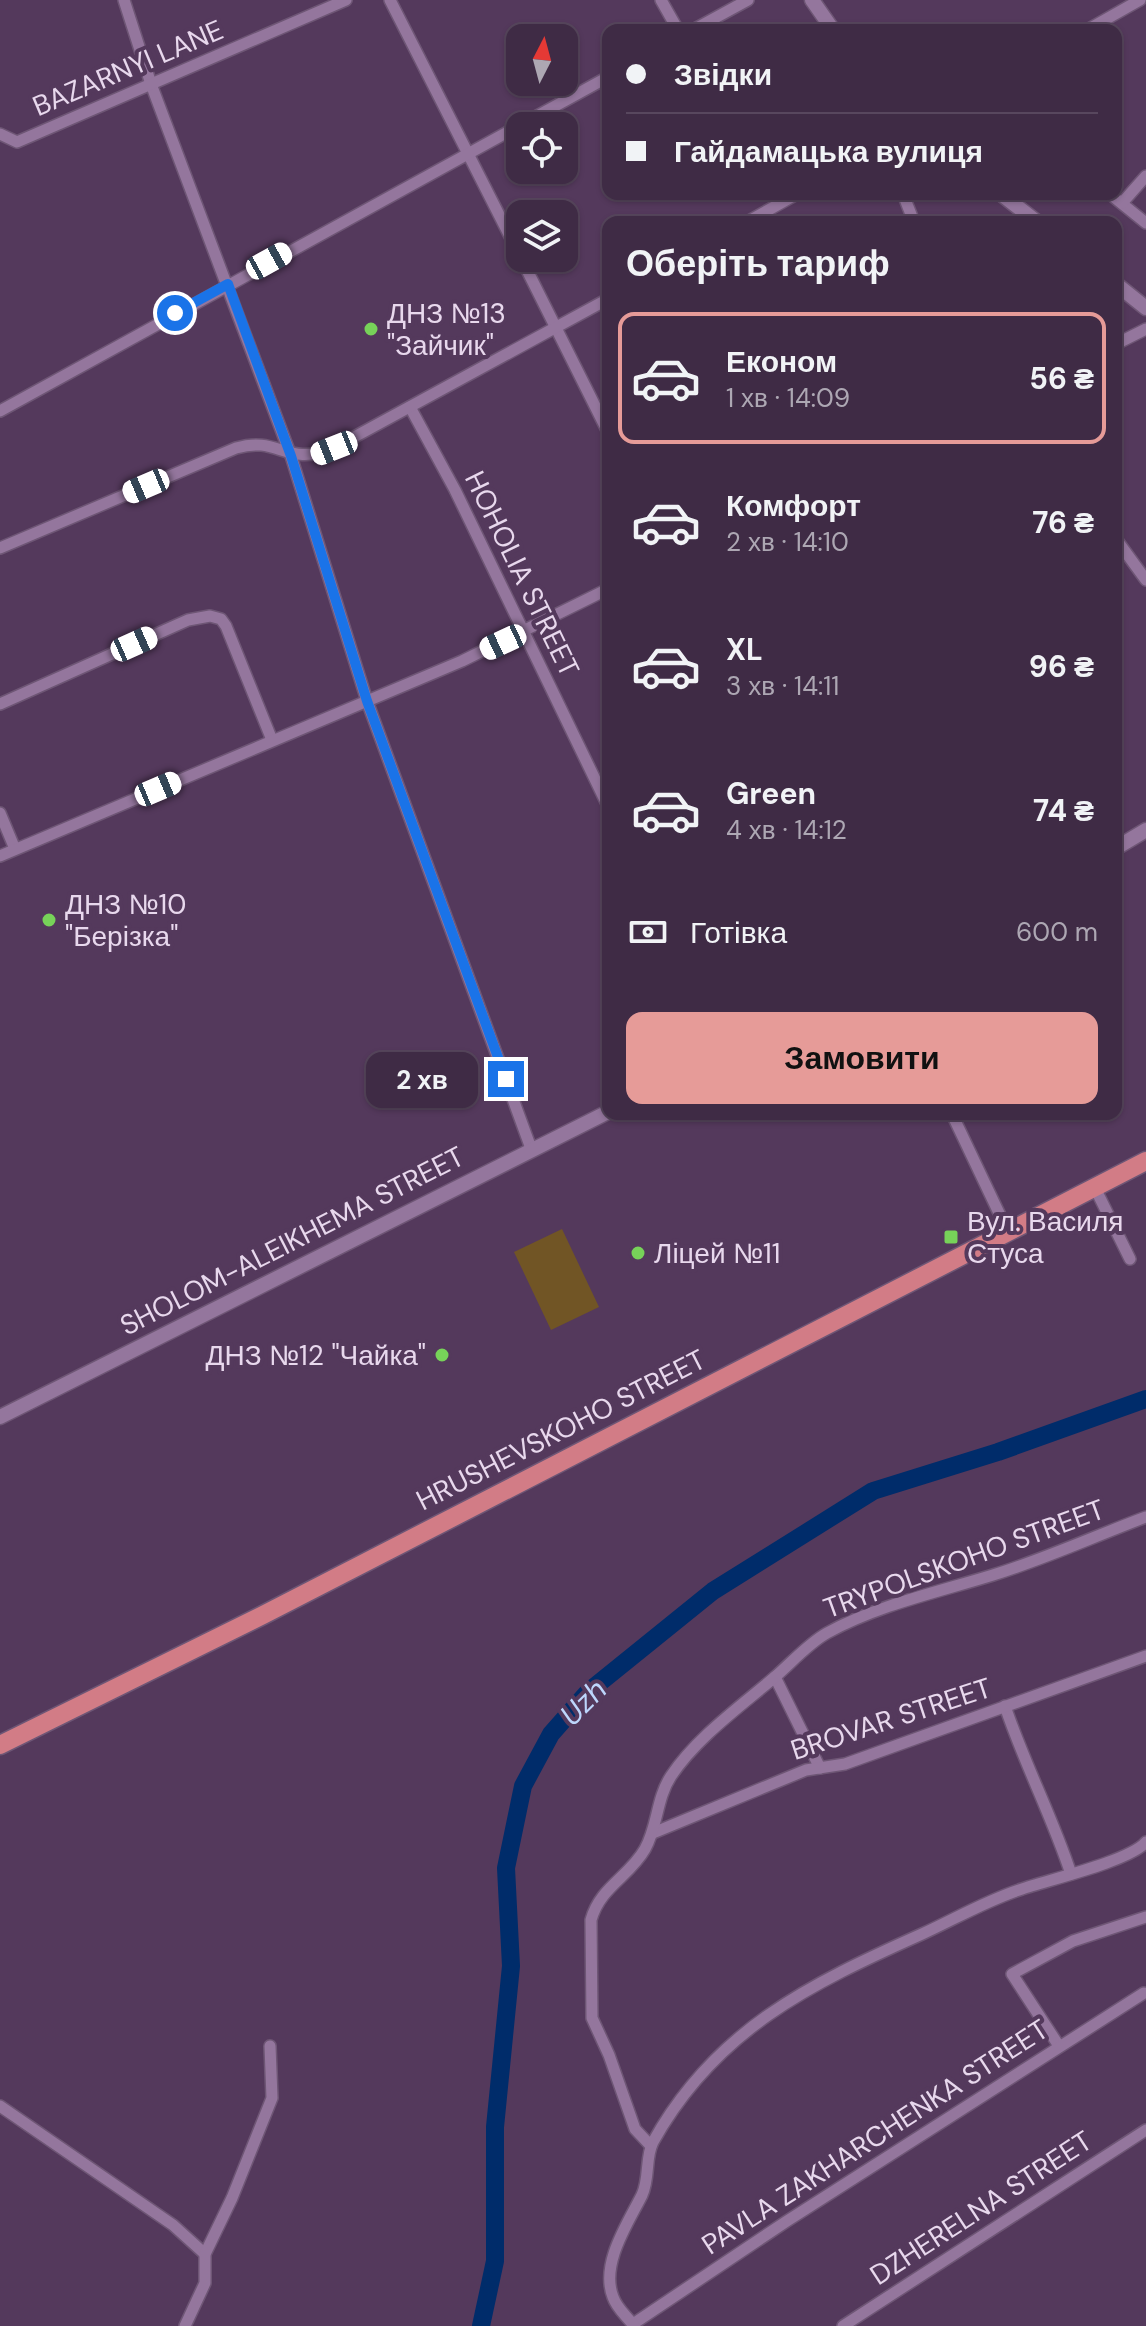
<!DOCTYPE html>
<html lang="uk">
<head>
<meta charset="utf-8">
<style>
	:root { --surface:#3f2b45; --page:#4a3750; --text:#f1f3f6; --muted:#ada7b3; --line:#58475e; --accent:#e69b98 }
	body { margin:0; font-family:"DM Sans",sans-serif; background:var(--page); color:var(--text); height:100vh; display:flex; flex-direction:column; font-size:30px; white-space:nowrap }
	* { box-sizing:border-box; margin:0 }
	p { font-size:26px; color:var(--muted) }
	.icon { flex:none; width:44px; height:44px; fill:none; stroke:currentColor; stroke-width:2; stroke-linecap:round; stroke-linejoin:round }
	.map { position:relative; flex:1; overflow:hidden }
	.sheet { position:absolute; left:602px; top:216px; width:520px; height:904px; display:flex; flex-direction:column; background:var(--surface); border-radius:16px; box-shadow:0 2px 6px #0004,0 0 0 2px var(--line) }
	.sheet>* { flex:none }
	.top-card { position:absolute; left:602px; top:24px; width:520px; height:176px; border-radius:16px; box-shadow:0 2px 6px #0004,0 0 0 2px var(--line); display:grid; align-content:center; height:176px; padding:0 24px; background:var(--surface) }
	.needle { width:52px; rotate:6deg }
	.buttons { position:absolute; left:506px; top:24px; display:grid; gap:16px }
	.buttons a { display:grid; place-items:center; width:72px; height:72px; border-radius:16px; background:var(--surface); box-shadow:0 2px 6px #0004,0 0 0 2px var(--line); font-size:40px }
	.end { position:absolute; width:36px; height:36px; margin:-18px; border:10px solid #1a73e8; background:#fff; box-shadow:0 0 0 4px #fff }
	.from { border-radius:50% }
	.bubble { position:absolute; height:56px; border-radius:16px; background:var(--surface); box-shadow:0 2px 6px #0004,0 0 0 2px var(--line); font-size:26px; font-weight:700; line-height:56px; text-align:center }
	.car { position:absolute; width:24px; height:48px; margin:-24px -12px; border-radius:10px; box-shadow:0 0 6px 2px #0007; background:linear-gradient(#fff 24%,#345 0 40%,#fff 0 76%,#345 0 86%,#fff 0) }
	.top-card b { display:flex; align-items:center; gap:28px; height:76px; font-size:30px }
	.top-card b+b { border-top:2px solid var(--line) }
	.top-card i { width:20px; height:20px; background:var(--text) }
	ul { padding:0; list-style:none }
	li { display:flex; align-items:center; gap:24px; height:132px; margin:0 16px 12px; padding:0 8px; border:4px solid transparent; border-radius:16px }
	li div { flex:1 }
	li b { display:block; font-size:30px }
	li em { font-style:normal; font-weight:700 }
	li.active { border-color:var(--accent) }
	li>.icon { width:72px; height:72px; stroke-width:1.5 }
	h2 { padding:0 24px; font-size:36px; line-height:96px }
	.pay { display:flex; align-items:center; gap:20px; height:88px; padding:0 24px; font-size:30px }
	.pay p { margin-inline-start:auto }
	.cta { display:flex; gap:16px; margin-top:auto; padding:16px 24px }
	.cta a { flex:1; height:92px; border-radius:16px; background:var(--accent); color:#111; font-size:32px; font-weight:700; line-height:92px; text-align:center }
	.map>svg:first-child { display:block }
</style>
</head>
<body>
<div class="map">
<svg width="1146" height="2326" viewBox="0 0 1146 2326">
	<rect width="100%" height="100%" fill="#54395c"/>
	<polygon fill="#715525" points="562,1229 599,1307 551,1330 514,1252"/>
	<g fill="none" stroke-linecap="round" stroke-linejoin="round">
		<polyline stroke="#002c6a" stroke-width="18" points="481,2326 495,2261 495,2127 511,1966 506,1868 523,1786 551,1734 588,1692 713,1591 873,1491 998,1452 1146,1399"/>
		<defs>
			<g id="minor">
				<polyline points="124,0 151,84 291,456 367,701 532,1151"/>
				<polyline points="390,0 520,256"/>
				<polyline points="661,0 678,30"/>
				<polyline points="693,30 748,0"/>
				<polyline points="1087,30 1140,0"/>
				<polyline points="0,134 17,142 346,0"/>
				<polyline points="903,194 914,222"/>
				<polyline points="1110,194 1146,223"/>
				<polyline points="1122,203 1146,176"/>
				<polyline points="747,222 797,194"/>
				<polyline points="521,258 608,432"/>
				<polyline points="1116,344 1146,329"/>
				<polyline points="410,407 455,490 608,806"/>
				<polyline points="0,411 608,77"/>
				<polyline points="1116,539 1146,580"/>
				<path d="M0 548 236 448C280 435 285 468 334 448L608 299"/>
				<polyline points="0,704 188,620 210,616 221,619 226,626 272,740"/>
				<polyline points="0,813 15,849"/>
				<polyline points="0,856 462,661 608,589"/>
				<polyline points="952,1114 1008,1232"/>
				<polyline points="1095,1188 1130,1259"/>
				<polyline points="775,1677 820,1768"/>
				<path d="M1005 1706C1024 1763 1052 1816 1071 1874"/>
				<polyline points="653,1833 806,1770 845,1764 1146,1656"/>
				<polyline points="1059,2046 1012,1974 1073,1941 1146,1917"/>
				<polyline points="0,2106 173,2225 205,2254"/>
				<path d="M651 2146 635 2129 609 2055 592 2018 591 1920C600 1887 629 1877 645 1849 658 1826 656 1799 671 1776 697 1737 741 1706 776 1676 792 1662 809 1643 827 1633 878 1605 938 1592 993 1575 1045 1559 1095 1536 1146 1517"/>
				<polyline points="633,2324 787,2221 1144,1993"/>
				<polyline points="185,2326 205,2283 205,2254 232,2198 272,2098 270,2046"/>
				<path d="M634 2326C627 2316 617 2309 613 2297 600 2264 628 2223 642 2195 650 2178 645 2157 653 2142 715 2030 810 1984 922 1934 955 1919 987 1900 1022 1889 1048 1880 1130 1861 1146 1842"/>
				<polyline points="843,2326 1146,2130"/>
			</g>
			<g id="tertiary">
				<polyline points="812,0 833,30"/>
				<polyline points="1001,194 1037,222"/>
				<polyline points="1116,284 1146,308"/>
				<polyline points="1116,848 1146,830"/>
				<polyline points="0,1417 608,1112"/>
			</g>
			<polyline id="trunk" points="0,1745 263,1615 1146,1161"/>
		</defs>
		<use href="#minor" stroke="#6e5675" stroke-width="14"/>
		<use href="#tertiary" stroke="#6e5675" stroke-width="17"/>
		<use href="#trunk" stroke="#6e5675" stroke-width="21"/>
		<use href="#minor" stroke="#94769d" stroke-width="11"/>
		<use href="#tertiary" stroke="#94769d" stroke-width="14"/>
		<use href="#trunk" stroke="#d27c86" stroke-width="18"/>
	</g>
	<g fill="none" stroke-linecap="round" stroke-linejoin="round">
		<polyline stroke="#1a73e8" stroke-width="10" points="175,313 228,284 291,456 367,701 506,1079"/>
	</g>
	<g fill="#77d259" stroke="#54395c" stroke-width="3">
		<circle cx="371" cy="329" r="8"/>
		<circle cx="49" cy="920" r="8"/>
		<rect x="943" y="1229" width="16" height="16" rx="4"/>
		<circle cx="638" cy="1253" r="8"/>
		<circle cx="442" cy="1355" r="8"/>
	</g>
	<g text-anchor="middle" dominant-baseline="central" stroke-width="8" stroke-linejoin="round" paint-order="stroke">
		<g font-size="28" fill="#e8d8ed" stroke="#54395c">
			<text transform="translate(128 68) rotate(-23)">BAZARNYI LANE</text>
			<text transform="translate(522 574) rotate(64)">HOHOLIA STREET</text>
			<text transform="translate(292 1241) rotate(-27)">SHOLOM-ALEIKHEMA STREET</text>
			<text transform="translate(561 1430) rotate(-27)">HRUSHEVSKOHO STREET</text>
			<text transform="translate(964 1559) rotate(-20)">TRYPOLSKOHO STREET</text>
			<text transform="translate(891 1719) rotate(-18)">BROVAR STREET</text>
			<text transform="translate(875 2137) rotate(-33)">PAVLA ZAKHARCHENKA STREET</text>
			<text transform="translate(981 2208) rotate(-33)">DZHERELNA STREET</text>
		</g>
		<g font-size="28" fill="#e8d8ed" stroke="#54395c" text-anchor="start">
			<text x="387" y="313">ДНЗ №13<tspan x="387" dy="32">"Зайчик"</tspan></text>
			<text x="65" y="904">ДНЗ №10<tspan x="65" dy="32">"Берізка"</tspan></text>
			<text x="967" y="1221">Вул. Василя<tspan x="967" dy="32">Стуса</tspan></text>
			<text x="654" y="1253">Ліцей №11</text>
			<text x="426" y="1355" text-anchor="end">ДНЗ №12 "Чайка"</text>
		</g>
		<g font-size="30" font-style="italic" fill="#bdd6fc" stroke="#54395c">
			<text transform="translate(583 1702) rotate(-45)">Uzh</text>
		</g>
	</g>
</svg>
<div class="buttons">
<a><svg class="needle" viewBox="-14 -14 28 28"><path d="M0-13l5 13h-10z" fill="#e53935"/><path d="M0 13l5-13h-10z" fill="#ada7b3"/></svg></a>
<a><svg class="icon" aria-label="locate" viewBox="0 0 24 24"><circle cx="12" cy="12" r="6"/><path d="M12 2v4M12 18v4M2 12h4M18 12h4"/></svg></a>
<a><svg class="icon" aria-label="layers" viewBox="0 0 24 24"><path d="M12 4l9 5-9 5-9-5zM3 14l9 5 9-5"/></svg></a>
</div>
<i class="end from" style="left:175px;top:313px"></i>
<i class="end" style="left:506px;top:1079px"></i>
<div class="bubble" style="left:366px;top:1052px;width:112px">2 хв</div>
<i class="car" style="left:269px;top:261px;rotate:61deg"></i>
<i class="car" style="left:334px;top:448px;rotate:248deg"></i>
<i class="car" style="left:146px;top:486px;rotate:247deg"></i>
<i class="car" style="left:503px;top:642px;rotate:245deg"></i>
<i class="car" style="left:134px;top:644px;rotate:66deg"></i>
<i class="car" style="left:158px;top:789px;rotate:67deg"></i>
<div class="top-card">
<b><i class="from"></i>Звідки</b>
<b><i></i>Гайдамацька вулиця</b>
</div>
<section class="sheet">
<h2>Оберіть тариф</h2>
<ul>
<li class="active"><svg class="icon" aria-label="car" viewBox="0 0 24 24"><path d="M5 17H2v-5l4-1 3-4h7l3 4 3 1v5h-3M9 17h6M6 11h13"/><circle cx="7" cy="17" r="2"/><circle cx="17" cy="17" r="2"/></svg><div><b>Економ</b><p>1 хв · 14:09</p></div><em>56 ₴</em></li>
<li><svg class="icon" aria-label="car" viewBox="0 0 24 24"><path d="M5 17H2v-5l4-1 3-4h7l3 4 3 1v5h-3M9 17h6M6 11h13"/><circle cx="7" cy="17" r="2"/><circle cx="17" cy="17" r="2"/></svg><div><b>Комфорт</b><p>2 хв · 14:10</p></div><em>76 ₴</em></li>
<li><svg class="icon" aria-label="car" viewBox="0 0 24 24"><path d="M5 17H2v-5l4-1 3-4h7l3 4 3 1v5h-3M9 17h6M6 11h13"/><circle cx="7" cy="17" r="2"/><circle cx="17" cy="17" r="2"/></svg><div><b>XL</b><p>3 хв · 14:11</p></div><em>96 ₴</em></li>
<li><svg class="icon" aria-label="car" viewBox="0 0 24 24"><path d="M5 17H2v-5l4-1 3-4h7l3 4 3 1v5h-3M9 17h6M6 11h13"/><circle cx="7" cy="17" r="2"/><circle cx="17" cy="17" r="2"/></svg><div><b>Green</b><p>4 хв · 14:12</p></div><em>74 ₴</em></li>
</ul>
<div class="pay"><svg class="icon" aria-label="cash" viewBox="0 0 24 24"><path d="M3 7h18v10H3z"/><circle cx="12" cy="12" r="2"/></svg>Готівка<p>600 m</p></div>
<div class="cta"><a>Замовити</a></div>
</section>
</div>
</body>
</html>
